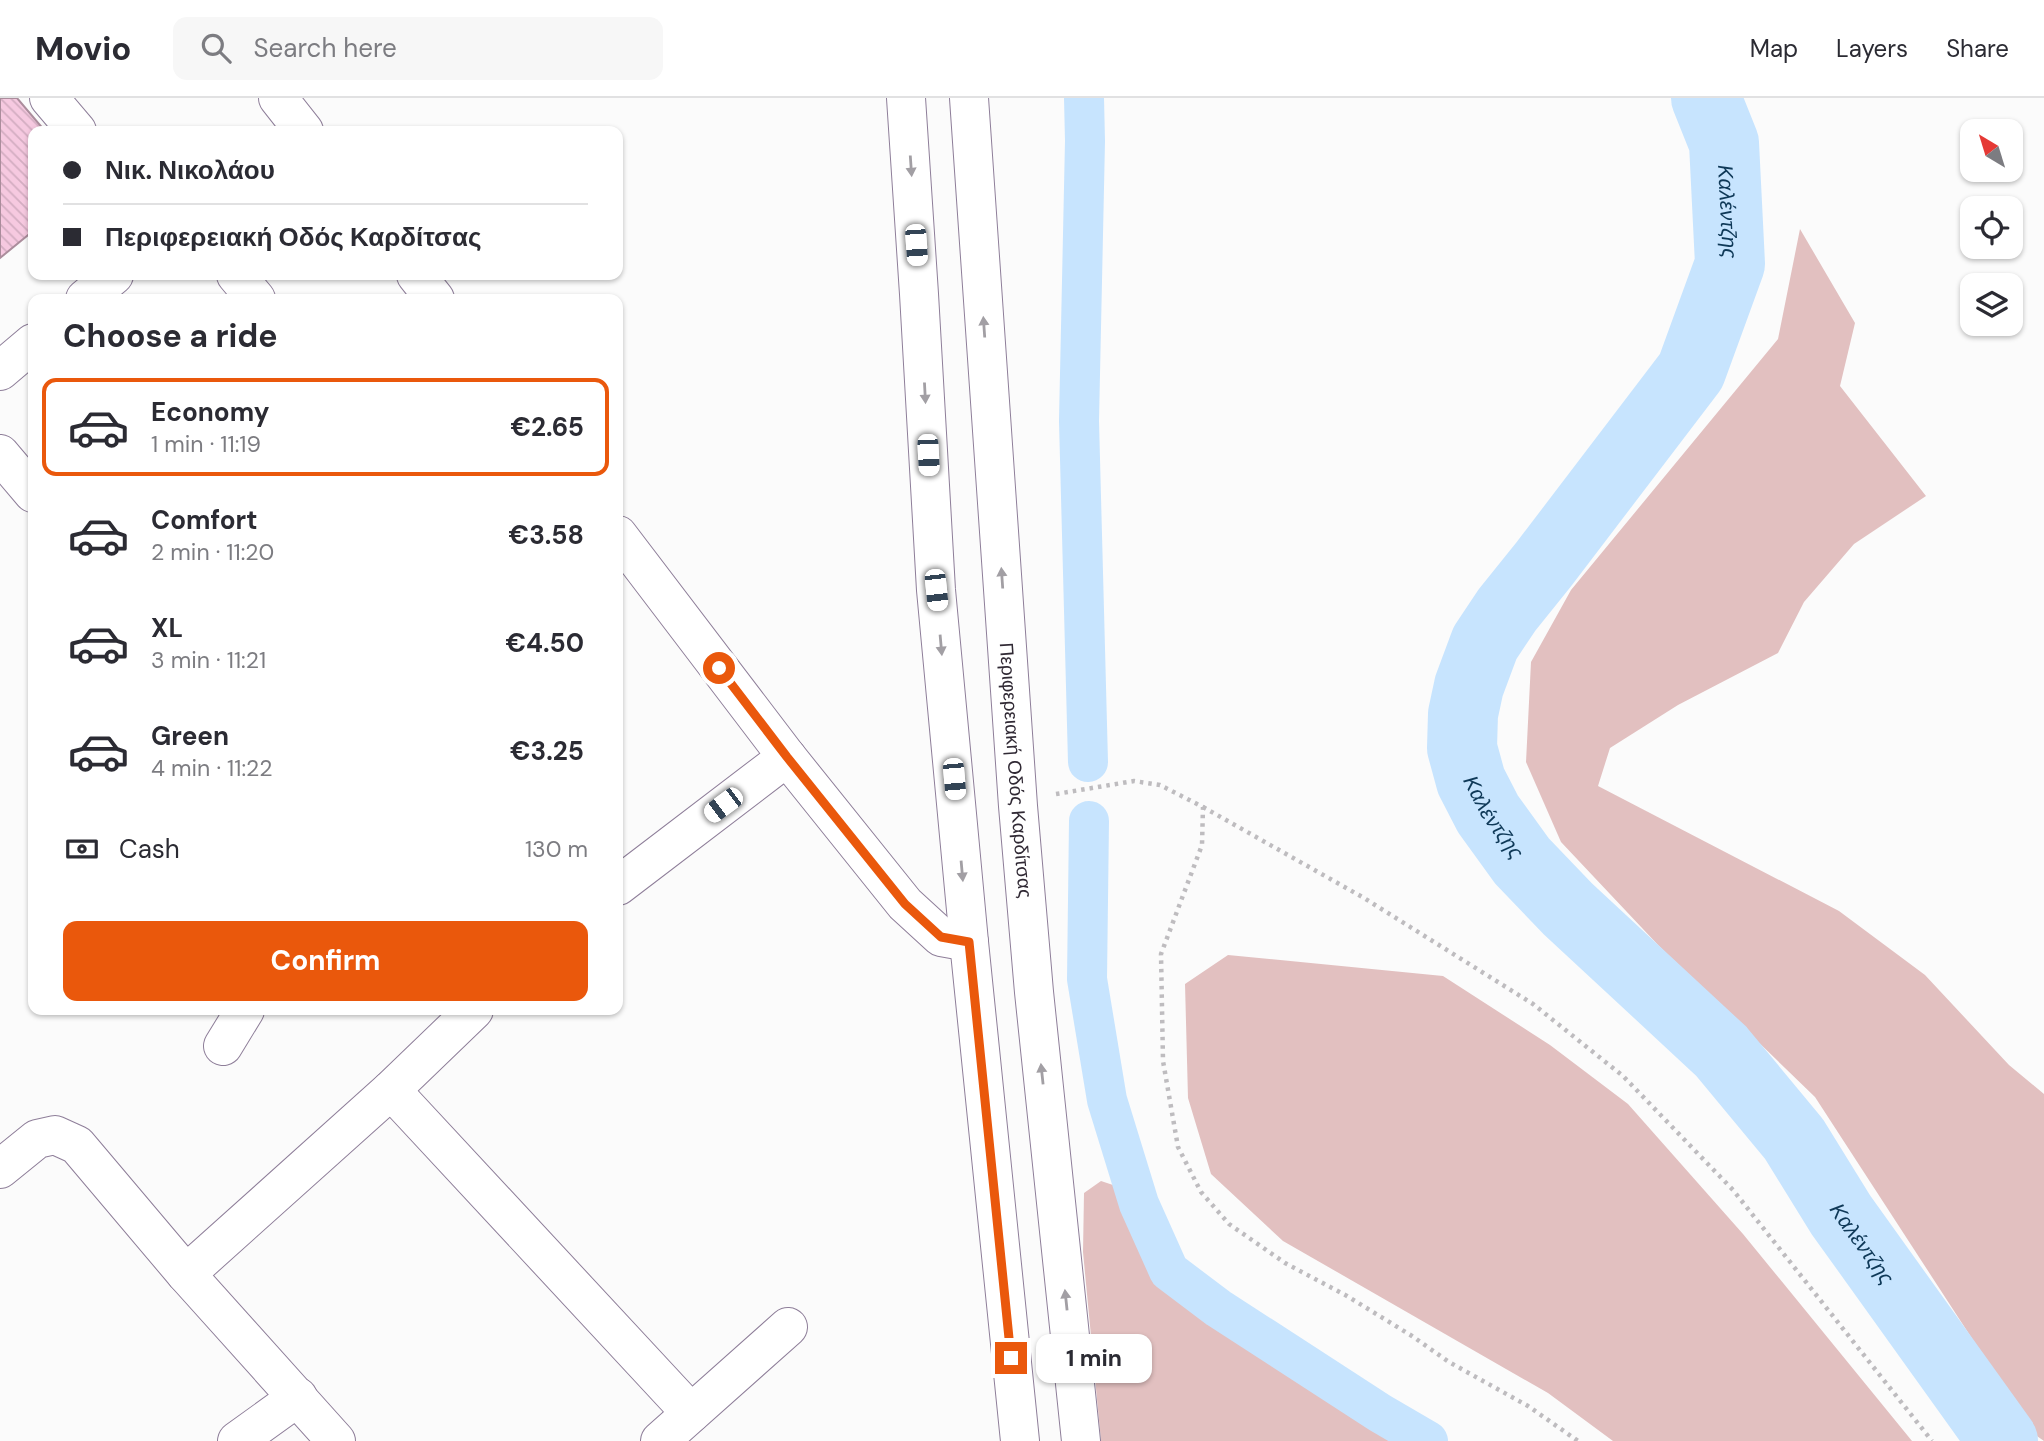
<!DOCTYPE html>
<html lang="en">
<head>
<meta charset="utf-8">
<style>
	:root { --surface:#fff; --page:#f7f7f7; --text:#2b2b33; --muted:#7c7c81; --line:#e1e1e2; --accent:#ea580c }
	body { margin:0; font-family:"DM Sans",sans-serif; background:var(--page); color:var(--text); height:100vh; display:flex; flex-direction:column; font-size:26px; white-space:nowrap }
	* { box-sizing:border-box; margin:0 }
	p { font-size:23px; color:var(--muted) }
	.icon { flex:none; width:38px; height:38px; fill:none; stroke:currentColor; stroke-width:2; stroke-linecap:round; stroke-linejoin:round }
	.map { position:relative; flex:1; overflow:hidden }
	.side { position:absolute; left:28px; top:196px; width:595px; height:721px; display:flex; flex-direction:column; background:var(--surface); border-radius:14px; box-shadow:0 2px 5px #0004 }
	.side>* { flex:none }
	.hud { position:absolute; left:28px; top:28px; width:595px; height:154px; border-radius:14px; box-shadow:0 2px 5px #0004; display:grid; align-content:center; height:154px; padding:0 35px; background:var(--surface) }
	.needle { width:46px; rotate:322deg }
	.fabs { position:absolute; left:1960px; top:21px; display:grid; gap:14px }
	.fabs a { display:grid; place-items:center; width:63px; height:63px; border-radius:14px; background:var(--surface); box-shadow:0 2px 5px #0004; font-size:35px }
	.end { position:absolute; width:32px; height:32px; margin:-16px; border:9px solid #ea580c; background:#fff; box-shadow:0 0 0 4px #fff }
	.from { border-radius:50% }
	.bubble { position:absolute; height:49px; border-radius:14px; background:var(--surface); box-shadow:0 2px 5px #0004; font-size:23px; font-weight:700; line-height:49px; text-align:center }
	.car { position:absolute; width:21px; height:42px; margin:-21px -10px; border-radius:9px; box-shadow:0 0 5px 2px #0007; background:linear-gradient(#fff 24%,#345 0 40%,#fff 0 76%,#345 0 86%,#fff 0) }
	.hud b { display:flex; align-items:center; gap:24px; height:66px; font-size:26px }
	.hud b+b { border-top:2px solid var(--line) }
	.hud i { width:18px; height:18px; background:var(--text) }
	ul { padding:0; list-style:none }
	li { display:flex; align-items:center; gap:21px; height:98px; margin:0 14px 10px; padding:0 21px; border:4px solid transparent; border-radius:14px }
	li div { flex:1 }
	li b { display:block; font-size:26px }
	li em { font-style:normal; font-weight:700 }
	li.on { border-color:var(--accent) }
	li>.icon { width:63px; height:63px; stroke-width:1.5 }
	h2 { padding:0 35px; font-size:32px; line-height:84px }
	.pay { display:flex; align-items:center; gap:18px; height:77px; padding:0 35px; font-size:26px }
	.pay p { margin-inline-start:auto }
	.primary-button { display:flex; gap:14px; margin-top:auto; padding:14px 35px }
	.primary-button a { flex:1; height:80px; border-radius:14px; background:var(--accent); color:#fff; font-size:28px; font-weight:700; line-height:80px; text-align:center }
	header { display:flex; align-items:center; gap:42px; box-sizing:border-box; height:98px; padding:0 35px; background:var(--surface); border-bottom:2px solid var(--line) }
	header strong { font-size:33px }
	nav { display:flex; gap:38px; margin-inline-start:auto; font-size:24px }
	.search { width:490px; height:63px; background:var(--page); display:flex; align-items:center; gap:18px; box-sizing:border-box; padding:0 24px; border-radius:14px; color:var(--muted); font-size:26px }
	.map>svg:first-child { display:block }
</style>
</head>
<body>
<header>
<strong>Movio</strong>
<div class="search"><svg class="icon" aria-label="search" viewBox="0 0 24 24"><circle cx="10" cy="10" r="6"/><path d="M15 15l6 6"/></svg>Search here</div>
<nav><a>Map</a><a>Layers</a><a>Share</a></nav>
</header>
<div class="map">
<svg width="2044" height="1343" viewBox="0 0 2044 1343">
	<defs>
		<pattern id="building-back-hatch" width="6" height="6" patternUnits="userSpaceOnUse" patternTransform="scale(1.75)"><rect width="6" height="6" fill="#f6c9e0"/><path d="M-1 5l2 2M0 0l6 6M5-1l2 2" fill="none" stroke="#d3adc1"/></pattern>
	</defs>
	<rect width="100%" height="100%" fill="#fbfbfb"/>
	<g fill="#e2c0c0">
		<polygon points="1800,131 1855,225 1840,288 1926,398 1854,446 1804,504 1778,555 1678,607 1610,650 1598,688 1839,813 1925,877 2009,967 2044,996 2044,1343 2034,1336 1815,999 1659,848 1561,744 1526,664 1531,564 1571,492 1778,241"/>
		<polygon points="1228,857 1443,878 1550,947 1628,1006 1743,1136 1912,1343 1613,1343 1548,1295 1283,1143 1211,1076 1188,1000 1185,886"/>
		<polygon points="1101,1083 1119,1089 1166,1184 1412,1343 1101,1343 1083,1154 1084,1095"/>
	</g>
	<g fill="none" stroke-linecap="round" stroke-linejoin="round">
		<g stroke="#c7e4fe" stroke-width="40">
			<polyline points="1084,0 1085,43 1079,323 1088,664"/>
			<polyline points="1089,723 1087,881 1107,1002 1139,1106 1169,1173 1218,1210 1380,1315 1428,1343"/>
		</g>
		<path stroke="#c7e4fe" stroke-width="70" id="s1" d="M1706 0 1724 45 1730 166 1691 273 1544 466 1507 512 1485 545 1469 588 1463 616 1462 650 1471 683 1488 716 1522 763 1568 811 1721 953 1794 1041 1841 1117 2003 1343"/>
	</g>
	<polygon fill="url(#building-back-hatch)" stroke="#ab8d9c" stroke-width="2" points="0,0 17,0 45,33 33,33 33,133 0,160"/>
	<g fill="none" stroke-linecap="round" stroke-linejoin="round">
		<defs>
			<g id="minor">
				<polyline points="49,0 77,33"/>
				<polyline points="278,0 304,33"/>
				<polyline points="236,177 256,201"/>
				<polyline points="416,177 435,201"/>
				<polyline points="85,201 114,177"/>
				<polyline points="0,273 33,245"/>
				<polyline points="0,356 33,395"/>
				<polyline points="618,437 787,659 905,806 941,839 969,844"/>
				<polyline points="618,788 787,659"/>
				<polyline points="223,948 245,912"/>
				<polyline points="391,992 691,1315"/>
				<polyline points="0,1071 37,1041 55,1037 77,1047 186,1176 336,1343"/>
				<polyline points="186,1176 391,992 474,912"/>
				<polyline points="237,1343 298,1299"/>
				<polyline points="660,1343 788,1229"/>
			</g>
			<g id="major">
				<polyline points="906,0 919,196 936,492 969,844 1020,1343"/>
				<path id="s2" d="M969 0 1018 708 1034 894 1081 1343"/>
			</g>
		</defs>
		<use href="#minor" stroke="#8e7e99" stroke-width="40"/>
		<use href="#major" stroke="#8e7e99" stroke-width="40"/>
		<g stroke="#bebcbf" stroke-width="4.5" stroke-dasharray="3.5 5" stroke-linecap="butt">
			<polyline points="1056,696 1134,683 1160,687 1203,709 1202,747 1161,856 1163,963 1178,1049 1201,1094 1229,1126 1285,1165 1347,1198 1412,1238 1449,1264 1528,1308 1578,1343"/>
			<polyline points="1203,709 1364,800 1533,906 1623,978 1733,1092 1932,1343"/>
		</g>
		<use href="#minor" stroke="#fff" stroke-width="38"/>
		<use href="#major" stroke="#fff" stroke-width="38"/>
	</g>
	<defs><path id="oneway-solid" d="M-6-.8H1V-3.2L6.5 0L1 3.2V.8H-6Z" transform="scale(1.75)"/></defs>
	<g fill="#a29fa4">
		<use href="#oneway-solid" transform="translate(911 68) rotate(86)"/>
		<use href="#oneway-solid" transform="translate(984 229) rotate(-94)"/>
		<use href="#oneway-solid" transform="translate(925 295) rotate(87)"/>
		<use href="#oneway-solid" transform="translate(1002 480) rotate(-94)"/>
		<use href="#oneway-solid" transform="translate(941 547) rotate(85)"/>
		<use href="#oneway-solid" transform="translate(962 773) rotate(85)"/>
		<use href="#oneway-solid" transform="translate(1042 976) rotate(-96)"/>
		<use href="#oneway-solid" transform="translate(1066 1202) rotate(-96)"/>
	</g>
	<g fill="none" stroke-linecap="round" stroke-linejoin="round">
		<polyline stroke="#ea580c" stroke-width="9" points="719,570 787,659 905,806 941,839 969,844 1011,1260"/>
	</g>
	<g text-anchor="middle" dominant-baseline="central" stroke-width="5" stroke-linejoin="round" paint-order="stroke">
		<g font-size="19" fill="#302934" stroke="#fff">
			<text stroke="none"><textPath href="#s2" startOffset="674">Περιφερειακή Οδός Καρδίτσας</textPath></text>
		</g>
		<g font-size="21" font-style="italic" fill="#0f3958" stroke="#fff">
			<text stroke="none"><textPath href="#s1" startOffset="117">Καλέντζης</textPath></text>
			<text stroke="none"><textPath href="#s1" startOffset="810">Καλέντζης</textPath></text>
			<text stroke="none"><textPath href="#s1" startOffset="1377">Καλέντζης</textPath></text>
		</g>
	</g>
</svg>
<div class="fabs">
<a><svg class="needle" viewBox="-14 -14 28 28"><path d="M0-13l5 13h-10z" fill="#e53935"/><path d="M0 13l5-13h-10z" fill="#7c7c81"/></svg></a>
<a><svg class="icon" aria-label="locate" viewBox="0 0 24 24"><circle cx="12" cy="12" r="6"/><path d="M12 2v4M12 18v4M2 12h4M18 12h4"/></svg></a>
<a><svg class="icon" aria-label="layers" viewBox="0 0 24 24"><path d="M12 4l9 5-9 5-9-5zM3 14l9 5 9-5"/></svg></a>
</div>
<i class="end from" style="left:719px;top:570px"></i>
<i class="end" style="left:1011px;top:1260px"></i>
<div class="bubble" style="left:1036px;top:1236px;width:116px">1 min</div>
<i class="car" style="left:916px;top:147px;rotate:176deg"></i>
<i class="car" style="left:928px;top:357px;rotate:177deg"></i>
<i class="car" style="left:936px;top:492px;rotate:174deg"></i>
<i class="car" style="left:954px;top:681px;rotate:175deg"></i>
<i class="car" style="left:723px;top:707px;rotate:233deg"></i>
<div class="hud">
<b><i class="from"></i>Νικ. Νικολάου</b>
<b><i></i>Περιφερειακή Οδός Καρδίτσας</b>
</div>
<section class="side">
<h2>Choose a ride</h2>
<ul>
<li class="on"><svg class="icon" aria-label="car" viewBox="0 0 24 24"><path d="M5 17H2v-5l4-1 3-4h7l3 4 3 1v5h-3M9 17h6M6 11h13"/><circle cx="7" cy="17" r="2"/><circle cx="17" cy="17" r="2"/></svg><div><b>Economy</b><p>1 min · 11:19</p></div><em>€2.65</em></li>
<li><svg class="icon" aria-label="car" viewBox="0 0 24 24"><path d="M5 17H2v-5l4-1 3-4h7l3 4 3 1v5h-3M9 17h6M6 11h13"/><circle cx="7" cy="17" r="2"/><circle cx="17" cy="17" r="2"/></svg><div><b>Comfort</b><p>2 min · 11:20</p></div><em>€3.58</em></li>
<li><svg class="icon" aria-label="car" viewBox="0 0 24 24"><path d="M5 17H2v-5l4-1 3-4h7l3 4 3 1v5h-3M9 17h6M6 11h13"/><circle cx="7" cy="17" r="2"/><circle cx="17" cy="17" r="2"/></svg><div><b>XL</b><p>3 min · 11:21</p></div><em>€4.50</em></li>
<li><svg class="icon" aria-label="car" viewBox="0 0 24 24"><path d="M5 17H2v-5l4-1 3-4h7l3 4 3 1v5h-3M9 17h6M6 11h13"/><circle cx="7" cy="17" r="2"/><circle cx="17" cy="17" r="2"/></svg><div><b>Green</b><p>4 min · 11:22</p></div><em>€3.25</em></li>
</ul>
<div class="pay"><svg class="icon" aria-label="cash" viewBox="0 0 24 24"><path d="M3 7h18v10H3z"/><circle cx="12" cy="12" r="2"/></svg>Cash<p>130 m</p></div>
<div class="primary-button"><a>Confirm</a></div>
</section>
</div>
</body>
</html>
